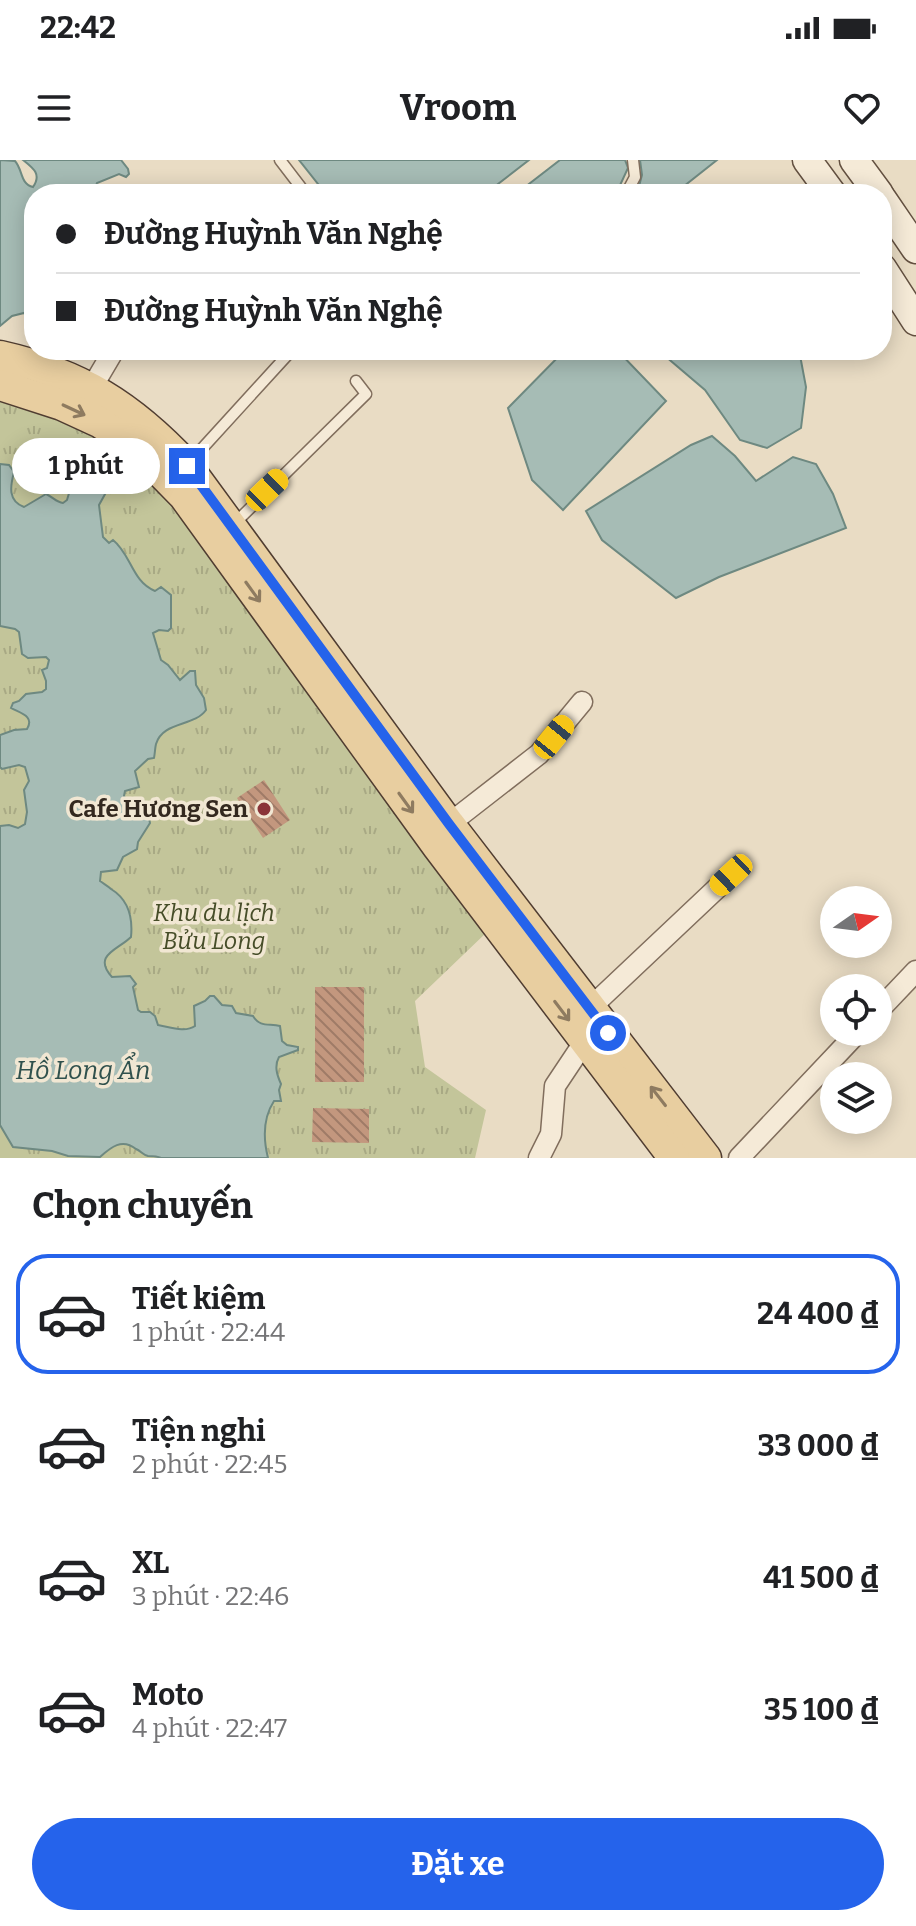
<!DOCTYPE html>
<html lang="vi">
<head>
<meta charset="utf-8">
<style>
	:root { --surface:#fff; --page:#f6f6f6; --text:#202124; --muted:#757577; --line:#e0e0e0; --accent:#2563eb }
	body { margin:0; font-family:Bitter,serif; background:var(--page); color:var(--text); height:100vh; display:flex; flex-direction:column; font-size:30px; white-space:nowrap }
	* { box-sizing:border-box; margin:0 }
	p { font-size:26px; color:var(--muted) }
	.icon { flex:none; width:44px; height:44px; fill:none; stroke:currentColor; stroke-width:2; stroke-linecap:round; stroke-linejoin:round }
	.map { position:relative; height:998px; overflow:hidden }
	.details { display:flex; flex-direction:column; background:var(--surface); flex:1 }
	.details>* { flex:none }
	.hud { position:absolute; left:24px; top:24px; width:868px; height:176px; border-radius:32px; box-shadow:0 4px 20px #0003; display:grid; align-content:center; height:176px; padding:0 32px; background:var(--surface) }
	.needle { width:52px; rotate:76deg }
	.controls { position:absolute; left:820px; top:726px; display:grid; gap:16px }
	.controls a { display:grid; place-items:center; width:72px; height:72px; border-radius:50%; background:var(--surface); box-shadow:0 4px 20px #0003; font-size:40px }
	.end { position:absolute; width:36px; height:36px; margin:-18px; border:10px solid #2563eb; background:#fff; box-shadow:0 0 0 4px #fff }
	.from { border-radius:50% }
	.bubble { position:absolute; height:56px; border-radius:28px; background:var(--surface); box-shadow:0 4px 20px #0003; font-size:26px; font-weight:700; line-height:56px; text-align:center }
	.car { position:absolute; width:24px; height:48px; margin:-24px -12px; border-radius:10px; box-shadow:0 0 6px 2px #0007; background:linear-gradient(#f5c518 24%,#345 0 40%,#f5c518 0 76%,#345 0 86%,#f5c518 0) }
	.hud b { display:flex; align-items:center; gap:28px; height:76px; font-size:30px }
	.hud b+b { border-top:2px solid var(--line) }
	.hud i { width:20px; height:20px; background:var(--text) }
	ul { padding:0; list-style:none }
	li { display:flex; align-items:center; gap:24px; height:120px; margin:0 16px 12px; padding:0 16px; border:4px solid transparent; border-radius:32px }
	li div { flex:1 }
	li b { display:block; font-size:30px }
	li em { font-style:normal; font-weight:700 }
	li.current { border-color:var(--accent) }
	li>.icon { width:72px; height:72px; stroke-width:1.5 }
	h2 { padding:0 32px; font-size:36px; line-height:96px }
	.action { display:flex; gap:16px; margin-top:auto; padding:16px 32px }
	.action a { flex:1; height:92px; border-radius:48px; background:var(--accent); color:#fff; font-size:32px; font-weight:700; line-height:92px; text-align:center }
	.status { display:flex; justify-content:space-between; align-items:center; height:56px; padding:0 40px; background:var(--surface); direction:ltr }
	.status svg { height:22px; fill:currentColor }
	header { display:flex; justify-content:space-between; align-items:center; height:104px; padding:0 32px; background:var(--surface); font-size:36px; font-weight:700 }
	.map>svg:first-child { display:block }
</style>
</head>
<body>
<div class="status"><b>22:42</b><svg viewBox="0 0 49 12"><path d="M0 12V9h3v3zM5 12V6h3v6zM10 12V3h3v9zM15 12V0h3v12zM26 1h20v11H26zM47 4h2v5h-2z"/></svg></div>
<header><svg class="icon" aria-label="menu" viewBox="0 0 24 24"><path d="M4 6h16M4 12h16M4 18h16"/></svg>Vroom<svg class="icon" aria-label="heart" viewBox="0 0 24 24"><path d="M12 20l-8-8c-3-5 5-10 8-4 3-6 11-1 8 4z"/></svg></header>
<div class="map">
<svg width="916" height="998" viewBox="0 0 916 998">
	<defs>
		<pattern id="park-tufts" width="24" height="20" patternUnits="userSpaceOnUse" patternTransform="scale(2)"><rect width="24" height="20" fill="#c3c59a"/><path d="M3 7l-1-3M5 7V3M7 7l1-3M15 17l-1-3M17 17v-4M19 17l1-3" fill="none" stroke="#a8a984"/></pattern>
		<pattern id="building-back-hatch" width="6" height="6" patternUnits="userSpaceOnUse" patternTransform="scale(2)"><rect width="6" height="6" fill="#c3977e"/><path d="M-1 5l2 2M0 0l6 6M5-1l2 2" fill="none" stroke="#9f7b67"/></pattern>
	</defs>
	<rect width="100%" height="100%" fill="#e9dcc4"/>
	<path fill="url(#park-tufts)" d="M0 239C43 252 90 265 126 295 144 309 159 328 174 344L487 772 415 841 425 907 486 950 475 998H0Z"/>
	<g fill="#a6bcb5" stroke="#6e8981" stroke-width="2">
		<path d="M0 0 15 1C23 10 20 24 33 27 42 14 33 8 23 0H121L128 9 129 14 126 17 119 14 97 23 93 34H34V167L27 164 26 156 24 153 12 156 0 166Z"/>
		<polygon points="299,0 529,0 485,34 326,34"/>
		<polygon points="560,0 625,0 628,8 616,34 516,34"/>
		<polygon points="640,0 717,0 674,34 644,34 638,30 642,15"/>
		<polygon points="565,190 617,190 666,241 563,350 532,320 508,248"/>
		<polygon points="658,190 799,190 806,227 801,268 767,288 740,280 705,230"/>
		<polygon points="712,276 735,296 756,321 793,297 816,304 833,334 846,368 719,417 676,438 602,380 586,351 691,285"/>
		<path d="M90 302C101 305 111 307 114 318L99 345 103 377 109 383 113 380C131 394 132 422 155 431L161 427 171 435V468L168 471 159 470 153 473 161 500 168 505 180 520 190 511H195L196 525 204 538 206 550C194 567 163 561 156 584 155 588 155 593 154 598L148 599 135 611 139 627 125 631 124 636 127 643 145 647 148 653 150 663 138 682 137 689 123 697 117 710 101 712 100 721C104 724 108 726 111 729 129 740 133 757 131 777 118 790 92 795 112 817L130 816 136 824 133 827 138 850 141 852H150L155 856 158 865C170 867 185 873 195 866L194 846 205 841 210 836H214L222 845 232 846 236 853 253 856C260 868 270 863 280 866L282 881 287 885 298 887V890L279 897C274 906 277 915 281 924L279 930 281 941H274C263 958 263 978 268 998H161C157 996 153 996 148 996 143 995 141 991 136 989 122 978 111 987 100 997L68 996 52 991 13 987 0 965V666L9 665 18 668 25 664 27 652 24 630 29 621 25 607 19 605 2 609 0 607V575L14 570 27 569C35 556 20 553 11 548L13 543 19 541 26 534 42 532 46 529V521L42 510 47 508 49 500 46 497 28 498 22 494 19 472 15 469 0 466V304L9 305 14 312C10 327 8 341 24 347L46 334C53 337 56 342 63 343L67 340 75 313 83 303Z"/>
	</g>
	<g fill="url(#building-back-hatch)">
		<polygon points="264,620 290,660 263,678 237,638"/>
		<rect x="315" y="827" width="49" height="95"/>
		<polygon points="313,948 369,949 369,983 312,982"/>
	</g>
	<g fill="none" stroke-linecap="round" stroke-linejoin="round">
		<defs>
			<g id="service">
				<polyline points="280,0 306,34"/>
				<polyline points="626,34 635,17 633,0"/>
				<polyline points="188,304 292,190"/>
				<polyline points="233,365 366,234 356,221"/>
			</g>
			<g id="minor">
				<polyline points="91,229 114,190"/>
				<polyline points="449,664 539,594 582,542"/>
				<polyline points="590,848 731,715"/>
				<polyline points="878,851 916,811"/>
				<polyline points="539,998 551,974 555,926 585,881"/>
				<polyline points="739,998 858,872"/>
			</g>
			<g id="secondary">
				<polyline points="807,0 832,34"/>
				<polyline points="854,0 879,34"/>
				<polyline points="882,39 916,89"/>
				<polyline points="882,108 916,161"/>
			</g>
			<g id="primary">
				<path d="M0 196C80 214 131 246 187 306L449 664 706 998"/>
				<polyline points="0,225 62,245 99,262 133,284 184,336 438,687 674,998"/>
			</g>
		</defs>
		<use href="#service" stroke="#816e5d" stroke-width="13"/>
		<use href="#minor" stroke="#816e5d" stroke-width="23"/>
		<use href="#secondary" stroke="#635040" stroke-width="31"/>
		<use href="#primary" stroke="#503d31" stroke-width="33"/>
		<use href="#service" stroke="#f5ead7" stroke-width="10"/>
		<use href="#minor" stroke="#f5ead7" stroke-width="20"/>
		<use href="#secondary" stroke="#f5ead7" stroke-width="28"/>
		<use href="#primary" stroke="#e8cea0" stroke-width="30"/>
	</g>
	<defs><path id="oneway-shaft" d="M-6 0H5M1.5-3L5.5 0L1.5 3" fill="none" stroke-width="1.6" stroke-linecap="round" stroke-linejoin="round" transform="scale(2)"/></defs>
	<g stroke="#8e7b60">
		<use href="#oneway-shaft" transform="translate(74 250) rotate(25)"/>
		<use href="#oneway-shaft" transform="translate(253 432) rotate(54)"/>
		<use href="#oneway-shaft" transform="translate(406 643) rotate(54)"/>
		<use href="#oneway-shaft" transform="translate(562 851) rotate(53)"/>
		<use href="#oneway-shaft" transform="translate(658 936) rotate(-128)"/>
	</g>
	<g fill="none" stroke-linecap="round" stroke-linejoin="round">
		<polyline stroke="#2563eb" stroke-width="10" points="187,306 449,664 608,873"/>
	</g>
	<circle fill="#8a3439" stroke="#f1e7d3" stroke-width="3" cx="264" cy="649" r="8"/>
	<g text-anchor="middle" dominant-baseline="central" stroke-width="7" stroke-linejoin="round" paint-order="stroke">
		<g font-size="24" font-weight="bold" fill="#33281f" stroke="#f1e7d3" text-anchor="end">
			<text x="248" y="649">Cafe Hương Sen</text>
		</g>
		<g font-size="24" font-style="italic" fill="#464d28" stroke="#f1e7d3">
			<text x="214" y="753">Khu du lịch<tspan x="214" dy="28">Bửu Long</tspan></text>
		</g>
		<g font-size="26" font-style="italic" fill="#30514d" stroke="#f1e7d3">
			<text x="83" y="910">Hồ Long Ẩn</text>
		</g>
	</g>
</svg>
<div class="controls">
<a><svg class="needle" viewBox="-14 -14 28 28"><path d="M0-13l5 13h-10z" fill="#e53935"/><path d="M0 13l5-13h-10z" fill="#757577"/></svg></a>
<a><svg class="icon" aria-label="locate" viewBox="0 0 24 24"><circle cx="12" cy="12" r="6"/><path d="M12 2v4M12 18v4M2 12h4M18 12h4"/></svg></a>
<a><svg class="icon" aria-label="layers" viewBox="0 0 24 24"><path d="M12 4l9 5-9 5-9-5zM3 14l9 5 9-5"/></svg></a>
</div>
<i class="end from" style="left:608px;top:873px"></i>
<i class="end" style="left:187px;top:306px"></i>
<div class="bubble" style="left:12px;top:278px;width:148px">1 phút</div>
<i class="car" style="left:267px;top:330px;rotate:46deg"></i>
<i class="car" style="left:554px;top:577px;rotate:39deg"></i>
<i class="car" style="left:731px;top:715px;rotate:227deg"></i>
<div class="hud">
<b><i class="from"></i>Đường Huỳnh Văn Nghệ</b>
<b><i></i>Đường Huỳnh Văn Nghệ</b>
</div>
</div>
<section class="details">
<h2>Chọn chuyến</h2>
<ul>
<li class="current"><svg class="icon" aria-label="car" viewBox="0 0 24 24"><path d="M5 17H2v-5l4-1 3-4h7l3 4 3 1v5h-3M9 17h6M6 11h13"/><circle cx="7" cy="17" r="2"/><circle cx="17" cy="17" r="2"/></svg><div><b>Tiết kiệm</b><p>1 phút · 22:44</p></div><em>24 400 ₫</em></li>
<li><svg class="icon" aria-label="car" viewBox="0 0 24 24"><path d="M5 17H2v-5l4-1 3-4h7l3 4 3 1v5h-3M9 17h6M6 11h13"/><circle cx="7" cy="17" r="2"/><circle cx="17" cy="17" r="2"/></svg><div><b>Tiện nghi</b><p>2 phút · 22:45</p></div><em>33 000 ₫</em></li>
<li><svg class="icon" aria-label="car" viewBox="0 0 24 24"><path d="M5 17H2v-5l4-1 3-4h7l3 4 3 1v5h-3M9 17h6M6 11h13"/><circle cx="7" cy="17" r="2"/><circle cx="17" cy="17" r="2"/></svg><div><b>XL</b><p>3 phút · 22:46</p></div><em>41 500 ₫</em></li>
<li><svg class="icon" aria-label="car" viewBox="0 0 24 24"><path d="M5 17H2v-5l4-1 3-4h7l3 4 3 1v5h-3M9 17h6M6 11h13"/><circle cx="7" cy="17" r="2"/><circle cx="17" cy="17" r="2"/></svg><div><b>Moto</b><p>4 phút · 22:47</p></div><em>35 100 ₫</em></li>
</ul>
<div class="action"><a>Đặt xe</a></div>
</section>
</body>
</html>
